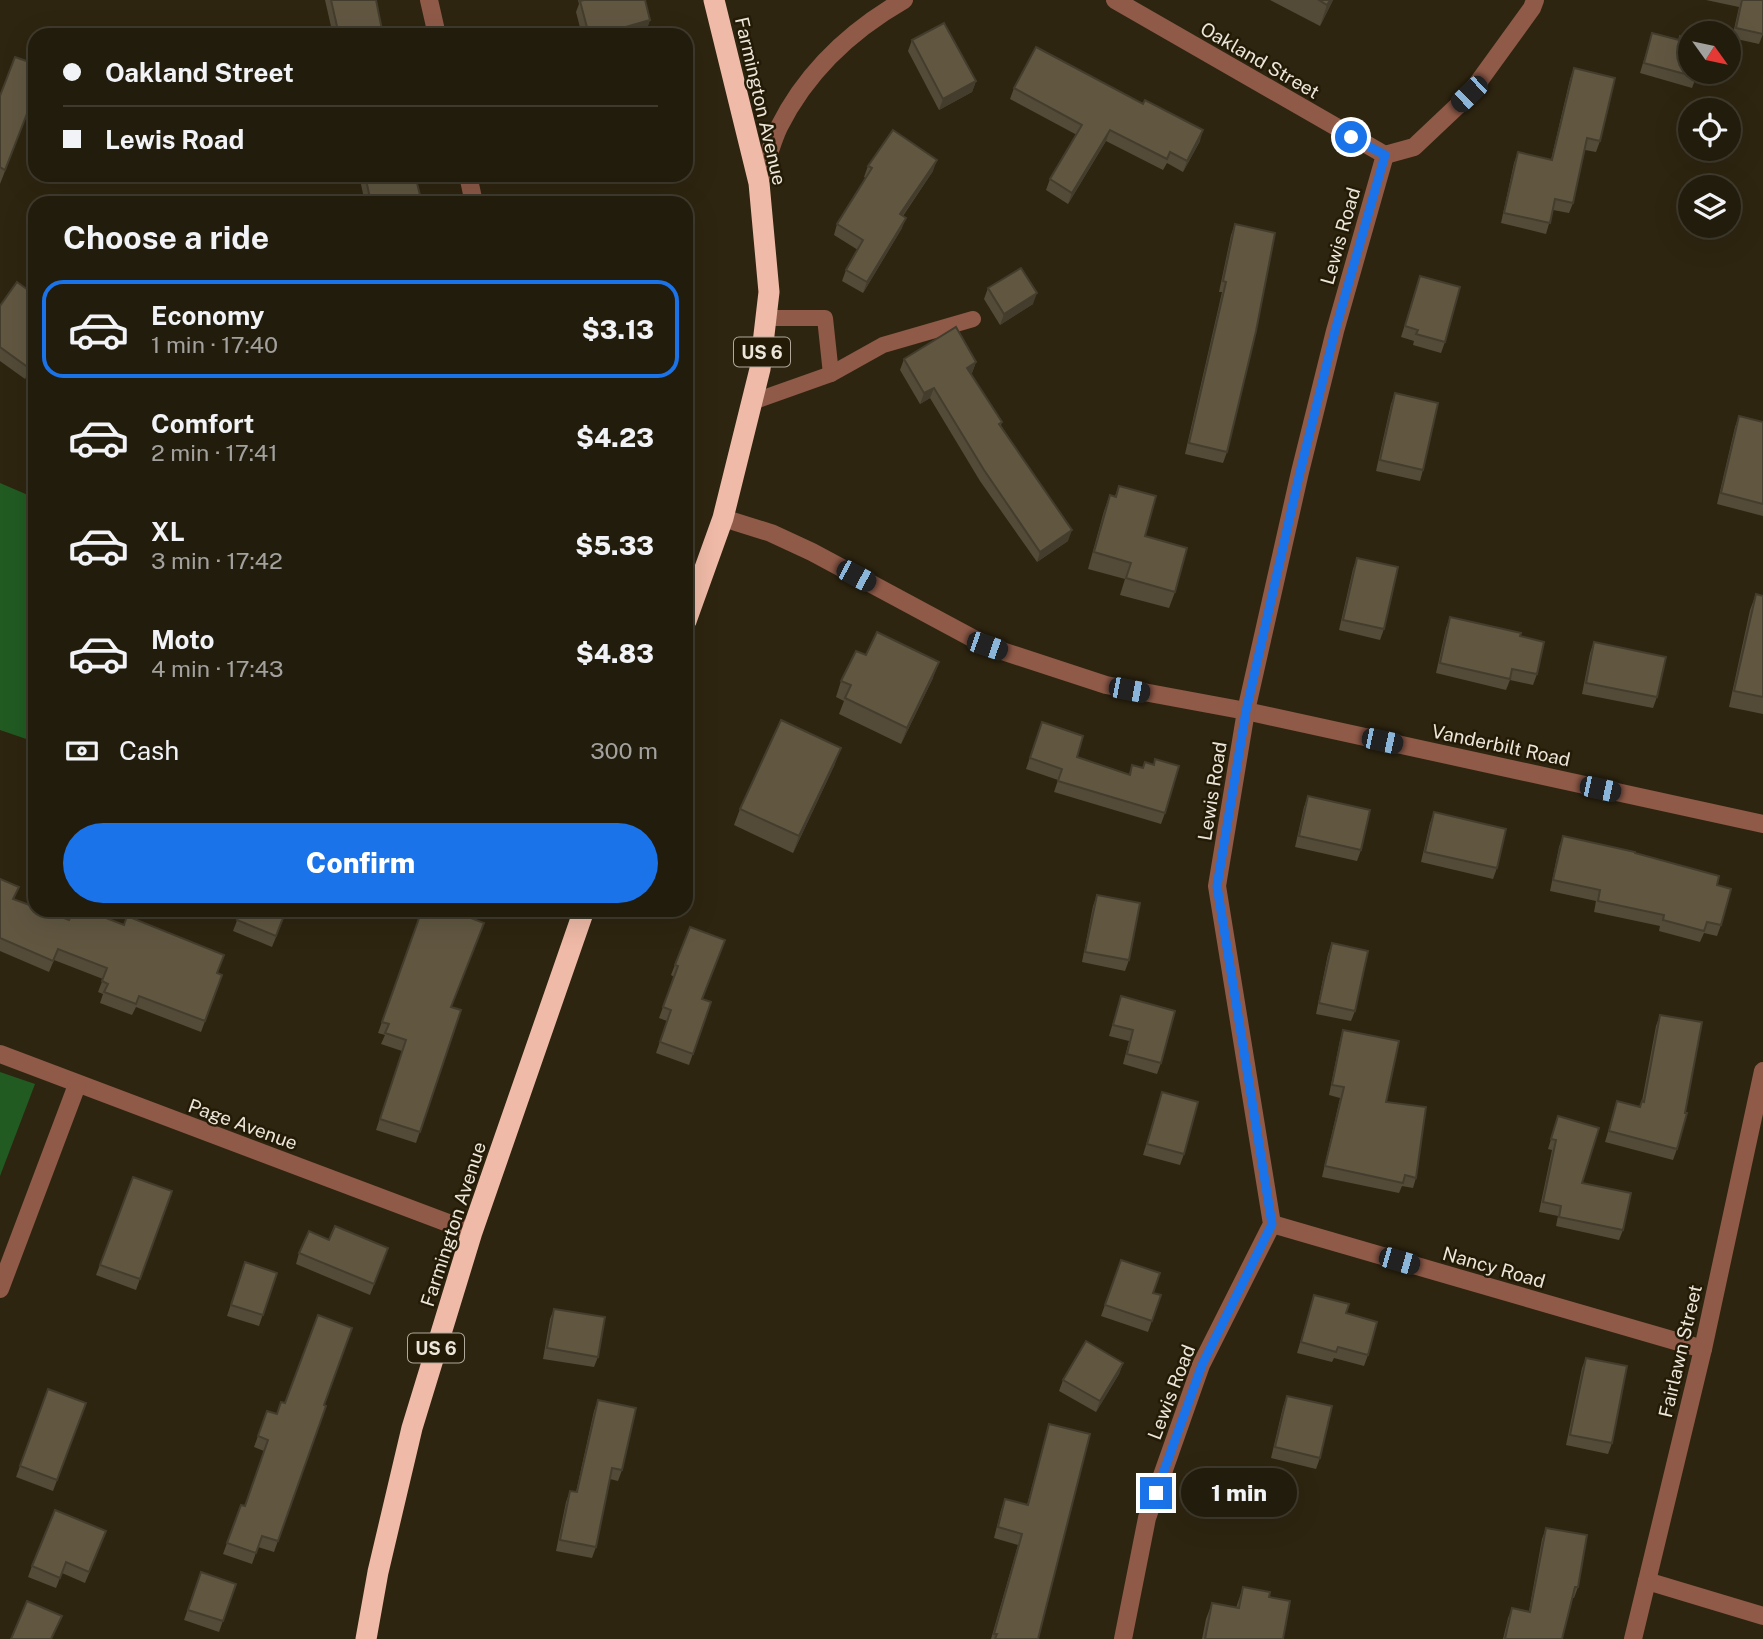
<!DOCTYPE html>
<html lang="en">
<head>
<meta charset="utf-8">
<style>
	:root { --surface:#221c0c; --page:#2a2515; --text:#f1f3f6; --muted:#a2a19d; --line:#3f3a2d; --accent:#1a73e8 }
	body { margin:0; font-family:"Public Sans",sans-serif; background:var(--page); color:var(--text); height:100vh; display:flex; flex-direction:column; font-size:26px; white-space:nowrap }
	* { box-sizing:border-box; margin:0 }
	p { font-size:23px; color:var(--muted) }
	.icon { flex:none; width:38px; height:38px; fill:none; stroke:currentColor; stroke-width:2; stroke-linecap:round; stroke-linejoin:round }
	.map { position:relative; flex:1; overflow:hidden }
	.details { position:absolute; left:28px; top:196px; width:665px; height:721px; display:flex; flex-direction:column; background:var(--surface); border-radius:21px; box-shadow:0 7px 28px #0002,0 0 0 2px var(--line) }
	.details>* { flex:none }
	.top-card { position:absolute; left:28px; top:28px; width:665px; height:154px; border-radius:21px; box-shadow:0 7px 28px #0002,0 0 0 2px var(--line); display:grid; align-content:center; height:154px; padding:0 35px; background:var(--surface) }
	.needle { width:46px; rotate:123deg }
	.fabs { position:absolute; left:1678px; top:21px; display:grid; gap:14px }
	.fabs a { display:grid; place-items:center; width:63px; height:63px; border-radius:50%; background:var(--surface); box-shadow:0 7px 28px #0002,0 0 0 2px var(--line); font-size:35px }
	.end { position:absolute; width:32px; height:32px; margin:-16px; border:9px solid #1a73e8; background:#fff; box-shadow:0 0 0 4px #fff }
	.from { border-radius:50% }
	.bubble { position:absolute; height:49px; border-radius:24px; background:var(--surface); box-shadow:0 7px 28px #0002,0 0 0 2px var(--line); font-size:23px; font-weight:800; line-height:49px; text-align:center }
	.car { position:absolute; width:21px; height:42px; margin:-21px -10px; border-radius:9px; box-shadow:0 0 5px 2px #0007; background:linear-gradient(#222 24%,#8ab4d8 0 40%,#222 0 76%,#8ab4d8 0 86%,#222 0) }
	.top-card b { display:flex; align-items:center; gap:24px; height:66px; font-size:26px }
	.top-card b+b { border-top:2px solid var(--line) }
	.top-card i { width:18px; height:18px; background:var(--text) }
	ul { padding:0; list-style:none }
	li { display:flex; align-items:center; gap:21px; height:98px; margin:0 14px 10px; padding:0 21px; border:4px solid transparent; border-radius:21px }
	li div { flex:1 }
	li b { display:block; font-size:26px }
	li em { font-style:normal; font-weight:800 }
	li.current { border-color:var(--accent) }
	li>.icon { width:63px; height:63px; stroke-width:1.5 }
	h2 { padding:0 35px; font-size:32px; line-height:84px }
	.pay { display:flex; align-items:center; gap:18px; height:77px; padding:0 35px; font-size:26px }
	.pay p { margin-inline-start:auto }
	.primary-button { display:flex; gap:14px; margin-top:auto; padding:14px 35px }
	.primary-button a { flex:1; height:80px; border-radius:42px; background:var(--accent); color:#fff; font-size:28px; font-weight:800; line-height:80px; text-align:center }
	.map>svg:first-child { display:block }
</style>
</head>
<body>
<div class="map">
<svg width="1763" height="1639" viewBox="0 0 1763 1639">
	<rect width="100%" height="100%" fill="#2e2510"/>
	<g fill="#215b22">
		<polygon points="0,483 35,498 35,742 0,730"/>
		<polygon points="0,1072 35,1084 0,1176"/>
	</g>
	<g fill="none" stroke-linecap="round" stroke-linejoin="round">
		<g stroke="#8f5a48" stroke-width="16">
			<polyline points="766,318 825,318 831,374"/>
			<polyline points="752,402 831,374 883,345 973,319"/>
		</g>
		<g stroke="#8f5a48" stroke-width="18">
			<polyline points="429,0 437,35"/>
			<polyline points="1115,0 1385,155"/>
			<polyline points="1385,155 1414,147 1469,95 1532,8 1535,0"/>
			<polyline points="468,175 474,203"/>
			<path d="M759 183C766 165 771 144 779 127 807 71 850 31 904 0"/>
			<polyline points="723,518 771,533 812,552 987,646 1106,685 1246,711 1763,824"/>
			<polyline points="0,1054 472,1232"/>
			<polyline points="1272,1224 1703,1349"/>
			<polyline points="0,1289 77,1085"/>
			<polyline points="1647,1581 1763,1616"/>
			<polyline points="1123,1639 1147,1518 1201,1365 1272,1224 1217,886 1246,711 1300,472 1335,331 1385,155"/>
			<polyline points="1633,1639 1703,1349 1763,1071"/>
		</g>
		<g stroke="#efbaa7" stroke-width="21">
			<polyline points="686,621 723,518 760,369 769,292 759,183 714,0"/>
			<polyline points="366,1639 378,1572 412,1428 472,1232 584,910"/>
		</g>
	</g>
	<g fill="#534b38">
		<polygon points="325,0 376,0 383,35 333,35"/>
		<polygon points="578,0 645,0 650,20 646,31 631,35 582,35 576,12 579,4"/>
		<polygon points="1270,0 1333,0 1320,26"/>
		<polygon points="1706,0 1763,0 1763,34 1759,44 1732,38 1739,7"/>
		<polygon points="1652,33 1679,40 1698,72 1692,88 1640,73"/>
		<polygon points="912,40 976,81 972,92 939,110 908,51"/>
		<polygon points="1574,68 1600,141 1596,152 1585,150 1573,203 1569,213 1553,210 1546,234 1501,223 1514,163 1518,152 1551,160 1570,79"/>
		<polygon points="1014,88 1200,141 1183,172 1167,163 1163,170 1106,141 1068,204 1046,190 1050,179 1077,135 1010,99"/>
		<polygon points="35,94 0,184 0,96"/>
		<polygon points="868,166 933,171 903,216 902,228 863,293 842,281 846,270 858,250 834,235 837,224 866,178 864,177"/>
		<polygon points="359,175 416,175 415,176 422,203 365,203"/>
		<polygon points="1235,224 1227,452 1223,463 1185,454 1222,292 1219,292 1231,235"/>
		<polygon points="1420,276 1445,342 1441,353 1413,345 1414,341 1401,337"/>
		<polygon points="988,288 1033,304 1000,325 984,299"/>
		<polygon points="35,295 35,366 25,379 0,361 0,306"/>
		<polygon points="904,359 976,362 972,373 971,374 1002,422 1001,425 1068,541 1037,562 980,481 930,398 920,404 900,370"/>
		<polygon points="1395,393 1423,470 1420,481 1376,471 1391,404"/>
		<polygon points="1739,416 1763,422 1763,516 1717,504 1735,427"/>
		<polygon points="1119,486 1175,592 1169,608 1120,595 1125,579 1088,569 1104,511 1110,495 1115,496"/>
		<polygon points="1357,558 1384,629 1380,640 1339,630 1353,569"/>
		<polygon points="1756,594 1763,596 1763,714 1729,707 1750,610"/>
		<polygon points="1450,617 1520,636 1537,674 1533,685 1510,680 1506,690 1436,673 1446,628"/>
		<polygon points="1594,642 1657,697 1653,708 1582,694 1590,653"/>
		<polygon points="866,655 933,678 901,744 839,714 844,701 836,697 841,681"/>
		<polygon points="1042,722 1077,757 1129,774 1132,765 1165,813 1161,824 1054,792 1058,780 1026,769"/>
		<polygon points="835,764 793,853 734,825 740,809"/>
		<polygon points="1308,796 1361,850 1357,861 1295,847 1304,807"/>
		<polygon points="1434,812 1497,868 1493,879 1421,862 1430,823"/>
		<polygon points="1563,836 1635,853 1717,885 1721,925 1717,936 1704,933 1700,942 1659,931 1660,926 1594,912 1596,901 1550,891 1559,847"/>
		<polygon points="0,879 14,899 69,920 222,975 201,1032 136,1007 132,1015 100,1003 103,994 98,992 103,979 54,960 49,972 0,951"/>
		<polygon points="1097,895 1129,960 1125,971 1082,962 1093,906"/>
		<polygon points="241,910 287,910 272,947 233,931"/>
		<polygon points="422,910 451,1007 461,1010 416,1143 376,1130 402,1051 381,1044 385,1035 378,1033"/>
		<polygon points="690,927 702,999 711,1002 689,1065 656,1053 667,1021 659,1018 674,977 671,975"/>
		<polygon points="1332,943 1355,1011 1351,1021 1316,1014 1328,954"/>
		<polygon points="1121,996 1161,1063 1157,1074 1123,1064 1129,1041 1109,1036"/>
		<polygon points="1660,1015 1677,1149 1673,1160 1605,1142 1617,1101 1640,1107 1642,1101 1656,1026"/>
		<polygon points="1343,1030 1386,1102 1416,1178 1413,1188 1402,1186 1399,1193 1322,1177 1340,1098 1329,1095 1340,1040"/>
		<polygon points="1162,1092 1184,1154 1180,1165 1143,1155"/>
		<polygon points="1558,1116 1582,1183 1623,1230 1619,1240 1556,1226 1558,1216 1539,1212 1552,1150 1548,1149"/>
		<polygon points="133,1177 172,1191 136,1290 96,1275"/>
		<polygon points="329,1240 388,1248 370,1295 296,1264 299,1253"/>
		<polygon points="1121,1260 1153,1293 1161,1295 1148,1332 1101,1316"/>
		<polygon points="245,1262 277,1273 259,1326 227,1316"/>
		<polygon points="1314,1295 1346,1313 1368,1355 1364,1366 1334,1358 1332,1362 1297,1353"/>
		<polygon points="554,1309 598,1357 594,1367 543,1359 550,1319"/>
		<polygon points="1586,1358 1612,1443 1608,1454 1566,1445 1582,1368"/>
		<polygon points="1123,1363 1119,1374 1096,1412 1059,1391 1063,1380"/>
		<polygon points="48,1389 86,1403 53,1491 16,1477"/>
		<polygon points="1287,1396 1320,1458 1316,1469 1271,1458 1283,1407"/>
		<polygon points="598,1400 622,1470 618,1481 610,1479 596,1547 592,1558 556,1551 566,1502 570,1491 576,1492 594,1411"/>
		<polygon points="285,1403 326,1406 274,1552 258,1547 252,1564 223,1554 241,1505 245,1506 264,1451 254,1447 267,1411 277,1414"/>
		<polygon points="1049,1424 1038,1639 991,1639 1018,1545 994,1538 1001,1510 1005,1499 1027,1505"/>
		<polygon points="1546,1528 1578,1587 1574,1598 1572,1598 1562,1639 1503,1639 1508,1618 1512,1608 1529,1611 1542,1539"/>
		<polygon points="102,1542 85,1583 62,1573 56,1588 28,1577 32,1566"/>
		<polygon points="201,1572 236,1584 219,1632 184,1620"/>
		<polygon points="1243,1587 1269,1597 1283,1639 1202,1639 1206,1619 1212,1603 1236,1608"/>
	</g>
	<g fill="#443d2e">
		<polygon points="1330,0 1333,0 1320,26 1327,5"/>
		<polygon points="650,20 646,31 631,35 598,35"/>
		<polygon points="976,81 972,92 939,110 943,99"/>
		<polygon points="1110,130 1106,141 1068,204 1072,193"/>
		<polygon points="1203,130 1200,141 1183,172 1187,161"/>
		<polygon points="937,160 933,171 896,225 900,214"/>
		<polygon points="906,218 902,228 863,293 867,282"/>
		<polygon points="1037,293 1033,304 1000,325 1004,314"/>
		<polygon points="694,313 687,333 686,333 686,314"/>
		<polygon points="35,360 35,366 25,379 29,368"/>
		<polygon points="976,362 972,373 963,379 967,368"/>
		<polygon points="934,388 930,398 920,404 924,393"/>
		<polygon points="1072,530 1068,541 1037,562 1040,552"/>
		<polygon points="939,662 933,678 901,744 907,728"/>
		<polygon points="841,748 835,764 793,853 799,836"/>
		<polygon points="1123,1363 1119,1374 1096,1412 1100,1401"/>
	</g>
	<g fill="#615741" stroke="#443d2e" stroke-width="2">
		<polygon points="331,0 376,0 383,35 339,35"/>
		<polygon points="584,0 645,0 650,20 598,35 589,35 580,1"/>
		<polygon points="1319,0 1330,0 1327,5"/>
		<polygon points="1742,0 1763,0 1763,34 1736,28"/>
		<polygon points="944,23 976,81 943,99 912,40"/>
		<polygon points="1652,33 1679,40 1680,36 1690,39 1690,72 1698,72 1696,77 1644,63"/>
		<polygon points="1036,47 1143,104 1145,100 1203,130 1187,161 1170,152 1167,159 1110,130 1072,193 1050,179 1082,125 1014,88"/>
		<polygon points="15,57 35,64 35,93 5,170 0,167 0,96"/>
		<polygon points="1574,68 1615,78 1600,141 1587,138 1573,203 1555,199 1550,223 1504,213 1518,152 1552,160"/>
		<polygon points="893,130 937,160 900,214 906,218 867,282 846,270 863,240 837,224 872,168 868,166"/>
		<polygon points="365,175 415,175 422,203 371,203"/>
		<polygon points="686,217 688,217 694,313 686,314"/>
		<polygon points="1235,224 1275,233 1256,331 1227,452 1189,443 1226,282 1223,281"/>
		<polygon points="1021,268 1037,293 1004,314 988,288"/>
		<polygon points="1420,276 1460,287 1445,342 1416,334 1418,330 1405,326"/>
		<polygon points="17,282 35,295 35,360 29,368 0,347 0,306"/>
		<polygon points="956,327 976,362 967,368 1002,422 999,424 1072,530 1040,552 984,470 934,388 924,393 904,359"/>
		<polygon points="1395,393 1438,403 1423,470 1380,460"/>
		<polygon points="1739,416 1763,422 1763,504 1721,493"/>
		<polygon points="1119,486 1156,496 1145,536 1187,548 1175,592 1126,578 1131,563 1094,552 1110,495 1116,497"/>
		<polygon points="1357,558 1398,567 1384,629 1343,620"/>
		<polygon points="1756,594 1763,596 1763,697 1734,691"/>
		<polygon points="1450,617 1521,633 1520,636 1544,642 1537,674 1512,669 1510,679 1440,663"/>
		<polygon points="877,632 939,662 907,728 845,698 851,685 841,681 856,651 866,655"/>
		<polygon points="1594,642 1666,657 1657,697 1586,683"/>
		<polygon points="781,720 841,748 799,836 740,809"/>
		<polygon points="1042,722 1083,736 1077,757 1130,775 1132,765 1143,768 1145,762 1154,765 1155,759 1179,766 1165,813 1058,781 1062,769 1030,758"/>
		<polygon points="1308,796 1370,810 1361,850 1299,836"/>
		<polygon points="1434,812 1506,829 1497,868 1425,852"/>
		<polygon points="1563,836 1635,852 1635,853 1719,876 1717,885 1731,889 1721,925 1707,922 1704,931 1663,920 1664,915 1598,901 1600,890 1553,880"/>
		<polygon points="0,879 19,887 13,899 35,907 35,910 42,910 69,920 73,910 85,910 124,925 127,916 224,955 217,973 222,975 205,1021 139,996 136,1004 104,992 108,984 102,981 107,968 58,949 53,961 0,938"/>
		<polygon points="1097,895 1140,903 1129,960 1085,952"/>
		<polygon points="241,910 286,910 276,936 237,920"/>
		<polygon points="422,910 450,910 484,923 451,1007 461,1010 420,1132 380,1119 406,1040 385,1033 389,1024 382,1022"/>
		<polygon points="690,927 725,940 702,999 711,1002 693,1054 660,1042 671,1010 663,1007 678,966 675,965"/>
		<polygon points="1332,943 1368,951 1355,1011 1319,1003"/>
		<polygon points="1121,996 1175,1011 1161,1063 1127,1054 1133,1030 1113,1025"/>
		<polygon points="1660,1015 1702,1022 1685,1113 1687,1113 1677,1149 1609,1131 1617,1101 1640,1107 1642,1101 1644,1102"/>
		<polygon points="1343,1030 1399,1041 1386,1102 1426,1107 1416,1178 1405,1175 1403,1183 1325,1166 1344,1087 1332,1085"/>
		<polygon points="1162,1092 1198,1102 1184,1154 1147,1144"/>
		<polygon points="1558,1116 1599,1128 1582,1183 1631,1193 1623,1230 1559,1217 1561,1206 1543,1202 1556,1140 1551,1139"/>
		<polygon points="133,1177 172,1191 140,1279 100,1265"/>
		<polygon points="335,1226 388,1248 374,1284 299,1253 309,1231 329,1240"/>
		<polygon points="1121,1260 1160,1273 1153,1293 1161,1295 1152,1321 1105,1305"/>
		<polygon points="245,1262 277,1273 263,1315 231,1305"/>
		<polygon points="1314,1295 1349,1304 1346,1313 1377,1322 1368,1355 1338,1347 1336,1352 1301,1342"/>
		<polygon points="554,1309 605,1317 598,1357 547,1348"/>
		<polygon points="318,1315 352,1328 324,1405 326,1406 278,1541 262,1536 256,1553 227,1543 241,1505 245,1506 268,1440 258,1436 267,1411 277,1414 281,1402 285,1403"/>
		<polygon points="1086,1341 1123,1363 1100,1401 1063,1380"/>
		<polygon points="1586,1358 1627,1366 1612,1443 1570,1435"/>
		<polygon points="48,1389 86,1403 57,1480 20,1466"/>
		<polygon points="1287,1396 1332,1406 1320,1458 1275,1447"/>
		<polygon points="598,1400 636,1408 622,1470 612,1468 596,1547 560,1540 570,1491 577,1492"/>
		<polygon points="1049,1424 1090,1434 1038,1639 995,1639 997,1634 994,1634 1022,1534 998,1527 1005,1499 1028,1505"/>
		<polygon points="55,1510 106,1531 89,1572 66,1562 60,1578 32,1566"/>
		<polygon points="1546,1528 1587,1535 1578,1587 1575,1587 1562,1639 1505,1639 1512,1608 1530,1612"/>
		<polygon points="201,1572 236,1584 223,1621 188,1610"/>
		<polygon points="1243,1587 1270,1592 1269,1597 1290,1601 1283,1639 1205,1639 1212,1603 1239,1608"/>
		<polygon points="27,1601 62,1616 51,1639 11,1639"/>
	</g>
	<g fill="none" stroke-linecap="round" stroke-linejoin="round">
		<polyline stroke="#1a73e8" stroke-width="9" points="1156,1493 1202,1365 1272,1224 1217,886 1246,711 1300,472 1335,331 1385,155 1351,137"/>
	</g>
	<g text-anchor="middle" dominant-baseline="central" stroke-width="5" stroke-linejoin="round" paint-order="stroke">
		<g fill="#241b07" stroke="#b0a99b" stroke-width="2">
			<rect x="734" y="337.5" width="56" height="29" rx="5"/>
			<rect x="408" y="1333.5" width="56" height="29" rx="5"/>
		</g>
		<g font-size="18" font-weight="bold" fill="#ece6da">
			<text x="762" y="352">US 6</text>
			<text x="436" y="1348">US 6</text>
		</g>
		<g font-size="19" fill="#ece6da" stroke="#241b07">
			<text transform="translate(1260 60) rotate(30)">Oakland Street</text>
			<text transform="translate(761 101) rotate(77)">Farmington Avenue</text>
			<text transform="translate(1340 236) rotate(-74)">Lewis Road</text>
			<text transform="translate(1501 745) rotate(12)">Vanderbilt Road</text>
			<text transform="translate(1212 791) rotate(-81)">Lewis Road</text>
			<text transform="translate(243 1124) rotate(20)">Page Avenue</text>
			<text transform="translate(453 1224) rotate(-72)">Farmington Avenue</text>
			<text transform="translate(1494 1267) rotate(16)">Nancy Road</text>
			<text transform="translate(1680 1351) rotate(-77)">Fairlawn Street</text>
			<text transform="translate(1171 1392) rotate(-69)">Lewis Road</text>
		</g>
	</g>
</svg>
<div class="fabs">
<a><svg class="needle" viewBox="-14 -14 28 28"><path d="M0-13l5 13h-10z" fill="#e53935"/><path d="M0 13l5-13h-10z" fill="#a2a19d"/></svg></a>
<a><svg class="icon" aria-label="locate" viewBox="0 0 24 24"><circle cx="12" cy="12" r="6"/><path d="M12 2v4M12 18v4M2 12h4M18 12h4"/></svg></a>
<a><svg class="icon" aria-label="layers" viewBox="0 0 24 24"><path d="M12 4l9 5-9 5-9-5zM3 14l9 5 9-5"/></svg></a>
</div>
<i class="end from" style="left:1351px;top:137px"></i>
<i class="end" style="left:1156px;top:1493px"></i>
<div class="bubble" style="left:1181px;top:1468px;width:116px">1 min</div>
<i class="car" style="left:1469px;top:94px;rotate:226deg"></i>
<i class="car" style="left:856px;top:576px;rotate:118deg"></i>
<i class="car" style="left:987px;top:646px;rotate:109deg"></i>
<i class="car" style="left:1129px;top:690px;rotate:101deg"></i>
<i class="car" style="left:1382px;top:741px;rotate:102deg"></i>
<i class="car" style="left:1600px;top:789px;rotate:102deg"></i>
<i class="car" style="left:1399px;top:1261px;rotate:106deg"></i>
<div class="top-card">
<b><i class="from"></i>Oakland Street</b>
<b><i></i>Lewis Road</b>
</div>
<section class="details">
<h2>Choose a ride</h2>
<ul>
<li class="current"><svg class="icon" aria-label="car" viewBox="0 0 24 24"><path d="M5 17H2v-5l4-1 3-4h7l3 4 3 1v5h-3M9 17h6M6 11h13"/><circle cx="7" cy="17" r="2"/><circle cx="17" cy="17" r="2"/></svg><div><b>Economy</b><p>1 min · 17:40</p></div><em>$3.13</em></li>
<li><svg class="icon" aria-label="car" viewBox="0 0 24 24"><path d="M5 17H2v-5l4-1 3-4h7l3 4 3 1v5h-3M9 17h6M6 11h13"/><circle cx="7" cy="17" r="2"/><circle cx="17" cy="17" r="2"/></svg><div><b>Comfort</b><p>2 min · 17:41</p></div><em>$4.23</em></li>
<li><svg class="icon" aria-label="car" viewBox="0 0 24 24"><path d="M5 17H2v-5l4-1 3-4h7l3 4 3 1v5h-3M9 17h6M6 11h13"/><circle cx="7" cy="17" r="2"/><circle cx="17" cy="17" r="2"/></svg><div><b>XL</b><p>3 min · 17:42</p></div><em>$5.33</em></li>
<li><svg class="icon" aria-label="car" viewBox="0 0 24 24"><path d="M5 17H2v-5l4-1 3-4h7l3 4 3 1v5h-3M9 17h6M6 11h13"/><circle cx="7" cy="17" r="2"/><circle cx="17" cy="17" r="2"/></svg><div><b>Moto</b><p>4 min · 17:43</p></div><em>$4.83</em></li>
</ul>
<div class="pay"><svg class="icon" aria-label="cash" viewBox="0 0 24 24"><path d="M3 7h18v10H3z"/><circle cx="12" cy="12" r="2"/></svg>Cash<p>300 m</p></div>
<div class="primary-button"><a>Confirm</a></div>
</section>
</div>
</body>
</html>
